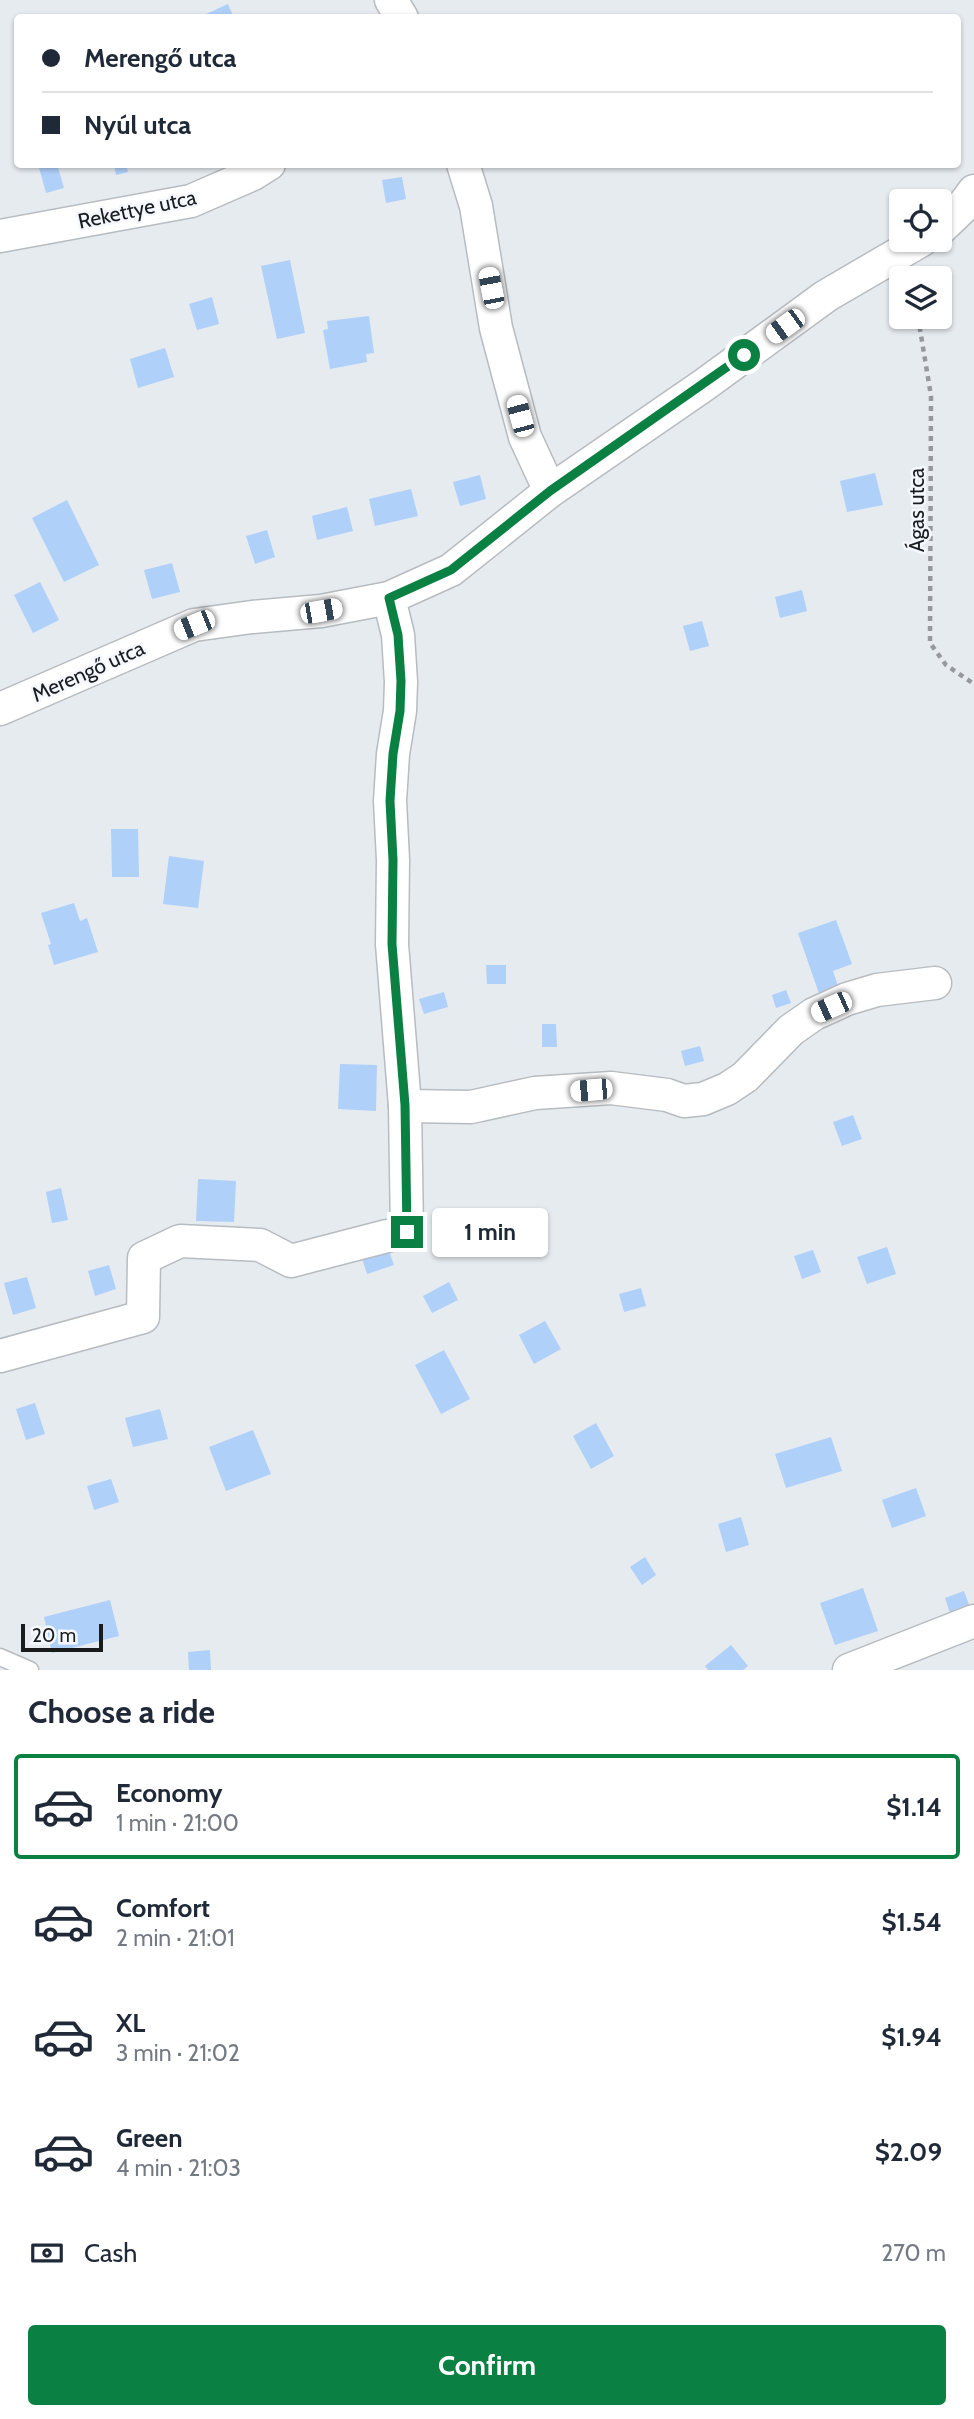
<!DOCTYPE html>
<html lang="en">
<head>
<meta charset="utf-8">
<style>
	:root { --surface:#fff; --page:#f6f6f7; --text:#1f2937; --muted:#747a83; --line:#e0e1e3; --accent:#0b8043 }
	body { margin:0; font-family:Cabin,sans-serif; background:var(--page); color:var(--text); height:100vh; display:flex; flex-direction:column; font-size:26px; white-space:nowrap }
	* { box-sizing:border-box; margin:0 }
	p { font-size:23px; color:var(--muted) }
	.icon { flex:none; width:38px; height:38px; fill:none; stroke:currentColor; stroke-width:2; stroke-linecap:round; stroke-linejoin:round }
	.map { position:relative; height:1670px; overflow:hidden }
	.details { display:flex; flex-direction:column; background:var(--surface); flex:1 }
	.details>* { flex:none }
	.top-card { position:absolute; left:14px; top:14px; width:947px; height:154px; border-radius:7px; box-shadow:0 2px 5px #0004; display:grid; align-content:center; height:154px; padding:0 28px; background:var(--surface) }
	.fabs { position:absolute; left:889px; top:189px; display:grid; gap:14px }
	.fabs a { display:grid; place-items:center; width:63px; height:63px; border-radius:7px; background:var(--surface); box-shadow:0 2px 5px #0004; font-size:35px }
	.scale { position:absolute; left:21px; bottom:18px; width:82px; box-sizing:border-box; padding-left:7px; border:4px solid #191b1d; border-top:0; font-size:19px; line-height:24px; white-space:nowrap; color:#191b1d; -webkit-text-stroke:5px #f4f8fe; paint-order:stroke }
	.end { position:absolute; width:32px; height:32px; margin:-16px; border:9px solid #0b8043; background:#fff; box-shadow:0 0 0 4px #fff }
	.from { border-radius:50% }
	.bubble { position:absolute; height:49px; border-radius:7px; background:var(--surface); box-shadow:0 2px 5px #0004; font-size:23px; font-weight:700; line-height:49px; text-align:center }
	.car { position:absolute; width:21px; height:42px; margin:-21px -10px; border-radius:9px; box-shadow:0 0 5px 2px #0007; background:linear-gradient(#fff 24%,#345 0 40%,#fff 0 76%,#345 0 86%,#fff 0) }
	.top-card b { display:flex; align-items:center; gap:24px; height:66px; font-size:26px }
	.top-card b+b { border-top:2px solid var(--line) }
	.top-card i { width:18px; height:18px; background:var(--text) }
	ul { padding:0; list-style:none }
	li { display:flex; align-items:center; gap:21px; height:105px; margin:0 14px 10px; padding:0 14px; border:4px solid transparent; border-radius:7px }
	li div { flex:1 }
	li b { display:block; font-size:26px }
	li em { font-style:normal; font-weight:700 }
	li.current { border-color:var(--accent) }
	li>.icon { width:63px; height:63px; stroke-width:1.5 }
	h2 { padding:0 28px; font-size:32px; line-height:84px }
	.pay { display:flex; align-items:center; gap:18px; height:77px; padding:0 28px; font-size:26px }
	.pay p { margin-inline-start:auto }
	.action { display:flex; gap:14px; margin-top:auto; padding:14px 28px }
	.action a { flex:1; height:80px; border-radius:7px; background:var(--accent); color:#fff; font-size:28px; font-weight:700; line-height:80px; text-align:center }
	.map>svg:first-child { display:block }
</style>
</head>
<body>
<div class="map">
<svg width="974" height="1670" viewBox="0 0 974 1670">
	<rect width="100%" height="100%" fill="#e6ebf0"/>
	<g fill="#afd0f9">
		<polygon points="228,4 234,18 206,18 204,15"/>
		<polygon points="38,164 57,164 64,188 46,193"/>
		<polygon points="114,164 126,164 128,172 116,175"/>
		<polygon points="402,177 406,199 386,203 382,180"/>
		<polygon points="290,260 305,333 277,339 261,266"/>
		<polygon points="212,297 219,324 197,330 189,304"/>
		<polygon points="369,316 374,353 366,354 367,362 330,369 323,330 328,329 327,321"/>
		<polygon points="165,348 174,377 138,388 130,359"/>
		<polygon points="875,473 883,505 847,512 840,481"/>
		<polygon points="480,475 486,499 460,506 453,482"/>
		<polygon points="411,489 418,516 375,526 369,499"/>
		<polygon points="67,500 99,565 64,582 32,518"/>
		<polygon points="347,507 353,531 317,540 312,516"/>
		<polygon points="267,530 275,557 255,564 246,536"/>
		<polygon points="172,563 180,592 152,599 144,570"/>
		<polygon points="40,582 59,620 33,633 14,595"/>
		<polygon points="802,590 807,611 780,618 775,597"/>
		<polygon points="702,621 709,646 690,651 683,626"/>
		<polygon points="111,829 138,829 139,877 112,877"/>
		<polygon points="169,856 204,861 198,908 163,904"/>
		<polygon points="74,903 80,921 87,918 98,952 54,965 48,945 51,944 41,913"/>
		<polygon points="836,920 852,964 833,971 842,998 823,1005 798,933"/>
		<polygon points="486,965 506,965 506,984 487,984"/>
		<polygon points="786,990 791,1003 776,1008 772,995"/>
		<polygon points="444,992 448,1007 424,1014 419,999"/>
		<polygon points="542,1024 556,1024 557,1047 542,1047"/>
		<polygon points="700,1046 704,1061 685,1066 681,1051"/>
		<polygon points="340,1064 377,1065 376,1111 338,1109"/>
		<polygon points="853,1115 862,1139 842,1146 833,1122"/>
		<polygon points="198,1179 236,1181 234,1222 196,1221"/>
		<polygon points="61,1188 68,1220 52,1223 46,1192"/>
		<polygon points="494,1217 502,1241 472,1251 464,1226"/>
		<polygon points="386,1243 394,1265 367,1274 360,1252"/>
		<polygon points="887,1247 896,1274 867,1284 857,1257"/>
		<polygon points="813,1250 821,1272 802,1279 794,1256"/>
		<polygon points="109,1265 116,1289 95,1296 88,1271"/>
		<polygon points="27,1277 36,1308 13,1315 4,1283"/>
		<polygon points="449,1282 458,1300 432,1313 423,1296"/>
		<polygon points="641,1288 646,1306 624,1312 619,1294"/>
		<polygon points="545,1321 561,1349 534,1364 519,1335"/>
		<polygon points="444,1350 470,1399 441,1414 415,1365"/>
		<polygon points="35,1403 45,1434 26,1440 16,1409"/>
		<polygon points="160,1409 168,1439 133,1447 125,1418"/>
		<polygon points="596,1423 614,1456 591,1469 573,1436"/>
		<polygon points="253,1430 271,1474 226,1491 209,1447"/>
		<polygon points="831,1437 842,1471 786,1488 775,1454"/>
		<polygon points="111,1479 119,1502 94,1510 87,1486"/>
		<polygon points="916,1488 926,1516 892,1528 882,1500"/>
		<polygon points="741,1517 749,1545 726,1552 718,1524"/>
		<polygon points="645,1557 656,1575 642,1585 630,1567"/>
		<polygon points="863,1588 878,1631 835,1645 820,1603"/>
		<polygon points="964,1591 972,1613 952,1619 945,1598"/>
		<polygon points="110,1600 119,1636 52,1653 44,1617"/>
		<polygon points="731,1645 748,1666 743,1670 708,1670 705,1666"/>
		<polygon points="210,1650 211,1670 189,1670 188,1652"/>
	</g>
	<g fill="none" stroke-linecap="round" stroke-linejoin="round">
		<defs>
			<polyline id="service" points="0,1657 30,1670"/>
			<g id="minor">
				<polyline points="391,0 402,18"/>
				<polyline points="463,164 476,206 496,328 525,437 550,491"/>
				<polyline points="940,229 960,210 974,191"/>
				<polyline points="0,236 191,201 253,174 269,164"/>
				<polyline points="389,598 398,635 401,682 400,711 393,754 390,801 393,860 392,944 405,1106 407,1232"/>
				<polyline points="0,709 194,625 252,617 321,611 389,598 451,570 550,491 704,385 826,296 922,240"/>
				<polyline points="405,1106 471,1107 535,1093 611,1088 667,1095 684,1101 703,1099 727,1089 745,1077 791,1030 814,1014 847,999 877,990 935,983"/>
				<polyline points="0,1356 143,1317 144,1258 180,1241 260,1245 291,1261 387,1236"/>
				<polyline points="849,1670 974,1621"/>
			</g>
		</defs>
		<use href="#service" stroke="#b7bcc1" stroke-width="19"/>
		<use href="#minor" stroke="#b7bcc1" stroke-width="35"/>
		<polyline stroke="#95999d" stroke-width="4.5" stroke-dasharray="5 5" stroke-linecap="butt" points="918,317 931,396 930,643 946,665 974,684"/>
		<use href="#service" stroke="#fff" stroke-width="16"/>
		<use href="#minor" stroke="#fff" stroke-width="32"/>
	</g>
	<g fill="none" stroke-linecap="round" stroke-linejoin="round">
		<polyline stroke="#0b8043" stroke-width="9" points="407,1232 405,1105 392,944 393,860 390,801 393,754 400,711 401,681 398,635 389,598 451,570 550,491 744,355"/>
	</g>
	<g text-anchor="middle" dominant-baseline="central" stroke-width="5" stroke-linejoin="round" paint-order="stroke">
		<g font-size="21" fill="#191b1d" stroke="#f4f8fe">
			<text transform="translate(137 209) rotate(-12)">Rekettye utca</text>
			<text transform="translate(916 510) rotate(-90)">Ágas utca</text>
			<text transform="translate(88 671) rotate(-24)">Merengő utca</text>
		</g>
	</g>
</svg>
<div class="fabs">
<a><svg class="icon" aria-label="locate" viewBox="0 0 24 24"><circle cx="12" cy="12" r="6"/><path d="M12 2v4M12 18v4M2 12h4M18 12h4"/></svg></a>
<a><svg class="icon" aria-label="layers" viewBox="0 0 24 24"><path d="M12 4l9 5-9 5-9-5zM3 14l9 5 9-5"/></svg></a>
</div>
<div class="scale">20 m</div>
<i class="end from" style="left:744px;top:355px"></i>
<i class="end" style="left:407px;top:1232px"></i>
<div class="bubble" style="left:432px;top:1208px;width:116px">1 min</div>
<i class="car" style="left:491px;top:288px;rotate:349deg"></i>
<i class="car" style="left:785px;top:326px;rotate:234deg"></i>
<i class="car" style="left:520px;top:416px;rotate:345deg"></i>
<i class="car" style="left:321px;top:611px;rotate:80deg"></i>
<i class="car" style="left:194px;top:625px;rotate:248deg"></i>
<i class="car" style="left:831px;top:1007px;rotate:246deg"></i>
<i class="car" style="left:591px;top:1090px;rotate:265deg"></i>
<div class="top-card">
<b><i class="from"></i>Merengő utca</b>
<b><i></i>Nyúl utca</b>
</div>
</div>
<section class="details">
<h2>Choose a ride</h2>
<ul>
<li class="current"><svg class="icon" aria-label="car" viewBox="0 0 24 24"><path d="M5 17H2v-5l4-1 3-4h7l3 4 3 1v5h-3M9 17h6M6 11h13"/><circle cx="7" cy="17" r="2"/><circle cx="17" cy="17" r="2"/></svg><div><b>Economy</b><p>1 min · 21:00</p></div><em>$1.14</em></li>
<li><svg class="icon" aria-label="car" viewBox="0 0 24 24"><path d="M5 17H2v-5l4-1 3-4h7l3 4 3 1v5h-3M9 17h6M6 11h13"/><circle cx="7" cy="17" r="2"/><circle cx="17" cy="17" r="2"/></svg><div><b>Comfort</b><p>2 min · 21:01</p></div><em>$1.54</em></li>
<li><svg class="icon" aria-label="car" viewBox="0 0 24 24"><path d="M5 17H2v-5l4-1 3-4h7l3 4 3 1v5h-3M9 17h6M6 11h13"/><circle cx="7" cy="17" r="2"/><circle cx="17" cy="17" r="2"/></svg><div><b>XL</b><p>3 min · 21:02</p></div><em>$1.94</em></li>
<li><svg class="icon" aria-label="car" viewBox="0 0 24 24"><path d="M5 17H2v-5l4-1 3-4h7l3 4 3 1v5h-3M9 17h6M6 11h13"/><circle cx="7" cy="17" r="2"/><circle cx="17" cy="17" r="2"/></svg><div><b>Green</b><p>4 min · 21:03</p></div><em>$2.09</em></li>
</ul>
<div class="pay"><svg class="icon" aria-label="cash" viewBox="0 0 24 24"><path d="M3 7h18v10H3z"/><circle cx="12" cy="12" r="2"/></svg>Cash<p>270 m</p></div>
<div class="action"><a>Confirm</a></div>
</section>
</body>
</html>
